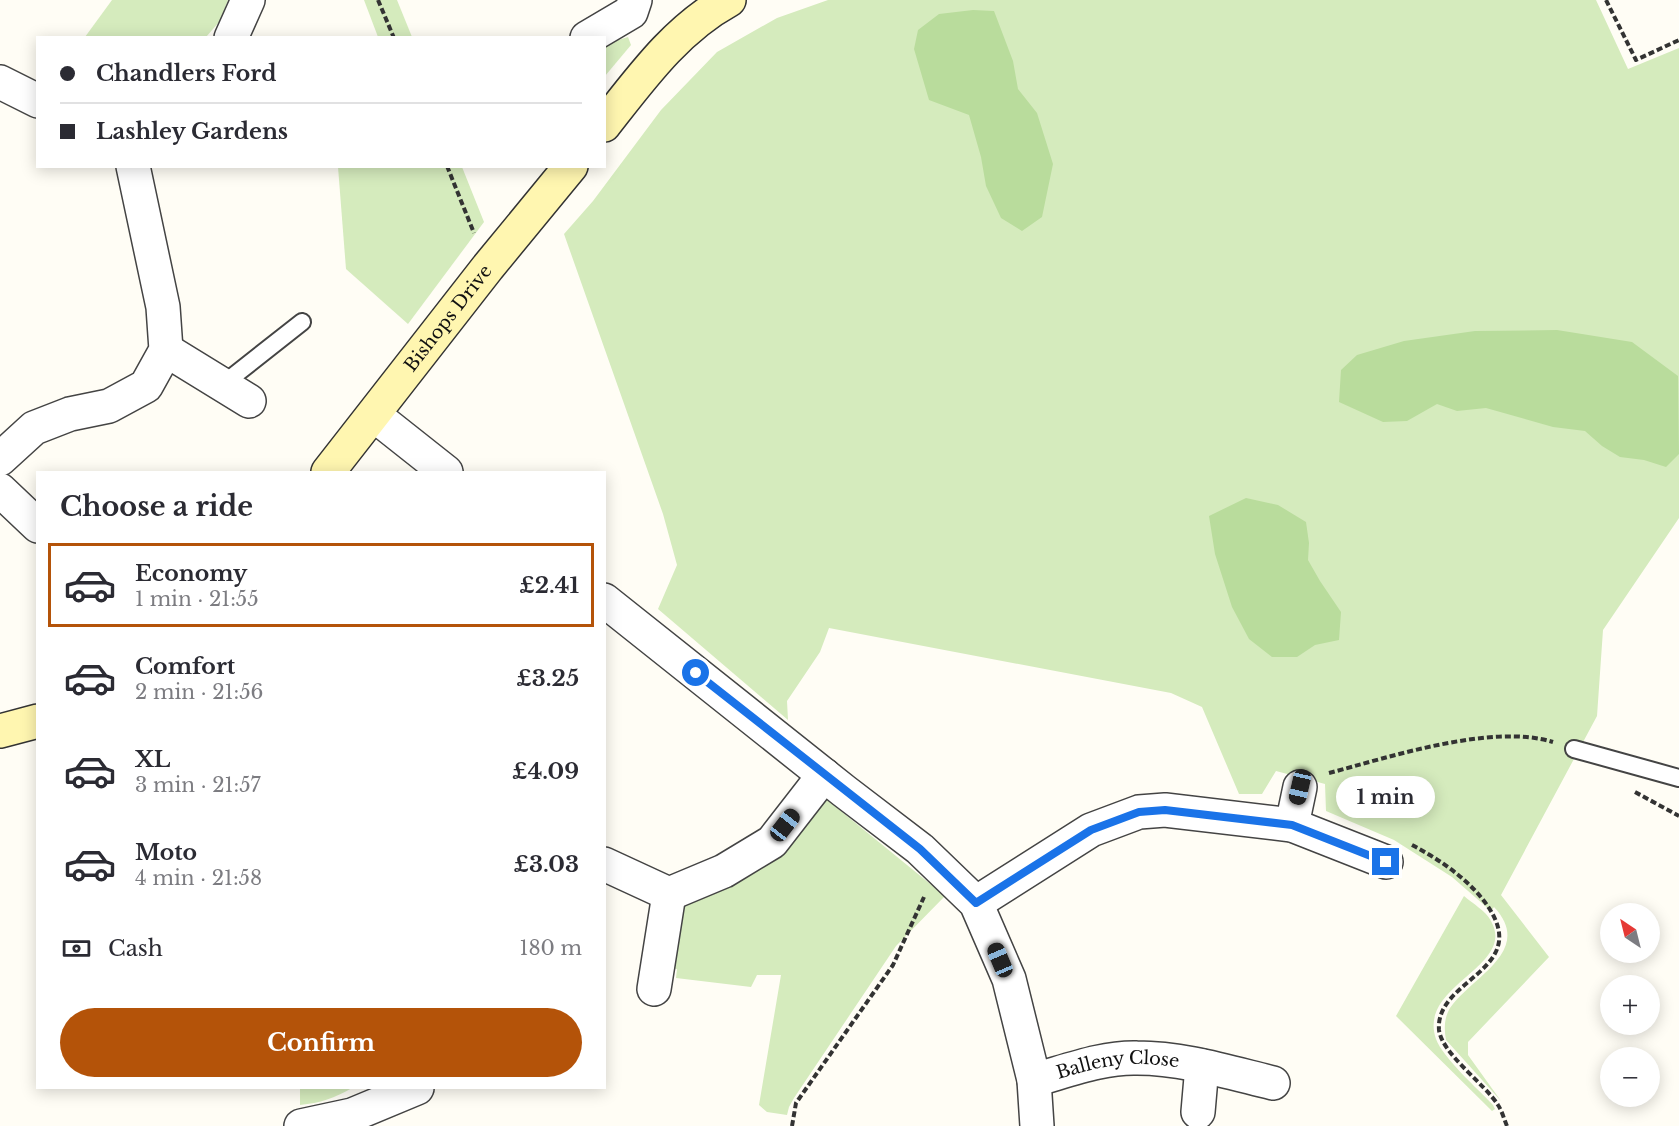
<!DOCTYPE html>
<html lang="en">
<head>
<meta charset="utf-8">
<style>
	:root { --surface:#fff; --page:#f2f2f3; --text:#2b2b33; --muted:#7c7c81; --line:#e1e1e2; --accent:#b45309 }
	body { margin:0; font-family:"Libre Baskerville",serif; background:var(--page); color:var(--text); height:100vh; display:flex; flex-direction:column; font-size:22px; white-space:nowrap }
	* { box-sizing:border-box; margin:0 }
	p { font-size:20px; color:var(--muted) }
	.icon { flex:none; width:33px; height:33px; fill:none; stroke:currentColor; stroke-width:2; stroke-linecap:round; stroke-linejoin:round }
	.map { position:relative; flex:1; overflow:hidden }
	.details { position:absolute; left:36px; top:471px; width:570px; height:618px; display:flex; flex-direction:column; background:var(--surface); border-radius:0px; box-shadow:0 3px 15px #0003 }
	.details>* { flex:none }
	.banner { position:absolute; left:36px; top:36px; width:570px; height:132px; border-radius:0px; box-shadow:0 3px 15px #0003; display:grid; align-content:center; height:132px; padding:0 24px; background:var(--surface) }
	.needle { width:39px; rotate:325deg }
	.fabs { position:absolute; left:1600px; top:903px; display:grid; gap:12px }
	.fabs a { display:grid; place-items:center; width:60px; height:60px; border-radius:50%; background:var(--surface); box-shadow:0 3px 15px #0003; font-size:30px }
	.end { position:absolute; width:27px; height:27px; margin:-14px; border:8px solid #1a73e8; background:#fff; box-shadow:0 0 0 3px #fff }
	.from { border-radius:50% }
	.bubble { position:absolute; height:42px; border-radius:21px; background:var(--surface); box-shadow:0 3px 15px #0003; font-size:20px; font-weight:700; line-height:42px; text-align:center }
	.car { position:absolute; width:18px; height:36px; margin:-18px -9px; border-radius:8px; box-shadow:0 0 4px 2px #0007; background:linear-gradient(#222 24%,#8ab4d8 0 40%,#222 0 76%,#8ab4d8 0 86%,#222 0) }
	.banner b { display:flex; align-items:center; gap:21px; height:57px; font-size:22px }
	.banner b+b { border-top:2px solid var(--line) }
	.banner i { width:15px; height:15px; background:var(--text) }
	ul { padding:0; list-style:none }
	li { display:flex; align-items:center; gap:18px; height:84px; margin:0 12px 9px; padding:0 12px; border:3px solid transparent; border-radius:0px }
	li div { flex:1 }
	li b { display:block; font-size:22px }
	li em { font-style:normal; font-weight:700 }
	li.current { border-color:var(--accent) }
	li>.icon { width:54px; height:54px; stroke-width:1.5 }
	h2 { padding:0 24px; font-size:27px; line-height:72px }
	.pay { display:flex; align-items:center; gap:15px; height:66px; padding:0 24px; font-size:22px }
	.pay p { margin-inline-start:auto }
	.action { display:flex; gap:12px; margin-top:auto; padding:12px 24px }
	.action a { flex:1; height:69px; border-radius:36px; background:var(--accent); color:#fff; font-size:24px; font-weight:700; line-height:69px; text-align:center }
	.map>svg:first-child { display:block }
</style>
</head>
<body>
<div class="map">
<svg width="1679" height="1126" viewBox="0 0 1679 1126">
	<rect width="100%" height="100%" fill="#fffdf5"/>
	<g fill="#d5ebbd">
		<polygon points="112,0 228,0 220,21 206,37 85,37"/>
		<polygon points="364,0 397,0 412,37 378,37"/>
		<path d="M828 0H1596L1628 69 1679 48V518L1603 630 1597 716 1501 895 1549 957 1468 1042V1055L1501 1101 1446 1040C1444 1029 1444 1018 1450 1008 1471 977 1535 951 1494 907L1491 911 1452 877 1394 840 1326 811 1325 784 1276 771 1262 794H1239L1202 707 1171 693 829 628 820 652 787 701 788 720 658 609 677 565 663 514 564 234 593 201 661 110 717 52 777 18Z"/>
		<polygon points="628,37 631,45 605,76 605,44"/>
		<polygon points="338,167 462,167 484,222 408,324 346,269"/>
		<polygon points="820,794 945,896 896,946 794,1098 789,1107 787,1115 767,1112 759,1105 781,975 757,975 751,987 676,978 677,969 668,968 678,905"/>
		<path d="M1464 896C1472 903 1486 911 1491 921 1517 967 1417 985 1436 1039 1443 1058 1478 1089 1493 1105L1495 1109 1492 1111 1396 1016Z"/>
		<path d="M300 1088H352C335 1098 320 1103 300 1105Z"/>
	</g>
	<g fill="#b9dc9c">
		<polygon points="973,10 994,11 1013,61 1018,89 1037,113 1053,164 1042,217 1022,231 1001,218 986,186 981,157 969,115 929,100 914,49 918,30 939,14"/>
		<polygon points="1557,330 1632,342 1678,376 1679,454 1666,467 1644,460 1620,457 1602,446 1585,431 1553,427 1486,408 1457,411 1437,404 1407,421 1383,422 1339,402 1341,370 1357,355 1404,341 1475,331"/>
		<polygon points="1246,498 1278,505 1306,522 1309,543 1308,560 1320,581 1341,612 1339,640 1315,645 1297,657 1272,657 1249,639 1232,607 1215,554 1209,516"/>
	</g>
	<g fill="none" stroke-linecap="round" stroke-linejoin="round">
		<defs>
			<g id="lane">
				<polyline points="222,385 302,322"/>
				<polyline points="1574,749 1679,778"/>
			</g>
			<g id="street">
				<polyline points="231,38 248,0"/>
				<polyline points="587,38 631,12 635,0"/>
				<polyline points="0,82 38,101"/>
				<polyline points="166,350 249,401"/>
				<polyline points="374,415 446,472"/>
				<polyline points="0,459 34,428 70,414 109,406 146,386 166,350 163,307 133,166"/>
				<polyline points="0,490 38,526"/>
				<polyline points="604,600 844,791 920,849 976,903 1009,979 1034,1080 1037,1126"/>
				<polyline points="1292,825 1300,787"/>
				<polyline points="604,864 669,894 724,871 772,842 824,775"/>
				<polyline points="976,903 1091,830 1139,812 1165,810 1292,825 1386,862"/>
				<polyline points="654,989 669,894"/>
				<path id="s1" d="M1034 1080C1067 1071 1103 1057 1137 1058 1183 1058 1228 1072 1273 1083"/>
				<polyline points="1198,1112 1202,1066"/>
				<polyline points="301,1126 352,1115 417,1088"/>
			</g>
			<g id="secondary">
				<path d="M604 125C641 78 676 29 729 0"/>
				<path id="s2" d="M328 472 488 267 571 166"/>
				<polyline points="0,731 38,721"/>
			</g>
		</defs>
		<use href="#lane" stroke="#444" stroke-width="20"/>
		<use href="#street" stroke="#444" stroke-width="36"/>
		<use href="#secondary" stroke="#333" stroke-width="36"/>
		<g stroke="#333" stroke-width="4" stroke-dasharray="6 3" stroke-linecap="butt">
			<polyline points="378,0 394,38"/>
			<polyline points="1606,0 1636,60 1679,40"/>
			<polyline points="447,166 474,233"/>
			<path d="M1329 773C1390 757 1492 723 1553 742"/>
			<polyline points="1635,792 1679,816"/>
			<path d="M1412 845C1441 860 1472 882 1489 908 1530 971 1435 979 1439 1030 1442 1054 1485 1084 1498 1105 1502 1111 1504 1119 1507 1126"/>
			<polyline points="792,1126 796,1103 893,965 924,897"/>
		</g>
		<use href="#lane" stroke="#fff" stroke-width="16"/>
		<use href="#street" stroke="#fff" stroke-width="33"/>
		<use href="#secondary" stroke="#fff6b0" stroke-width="33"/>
	</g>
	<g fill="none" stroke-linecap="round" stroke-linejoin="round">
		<polyline stroke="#1a73e8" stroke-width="8" points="696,673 920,849 976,903 1091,830 1139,812 1165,810 1292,825 1386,862"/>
	</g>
	<g text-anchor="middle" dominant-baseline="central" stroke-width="6" stroke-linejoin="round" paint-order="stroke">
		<g font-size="18" fill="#111" stroke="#fff">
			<text stroke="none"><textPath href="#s2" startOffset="195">Bishops Drive</textPath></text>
			<text stroke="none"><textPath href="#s1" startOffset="86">Balleny Close</textPath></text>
		</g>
	</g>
</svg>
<div class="fabs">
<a><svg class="needle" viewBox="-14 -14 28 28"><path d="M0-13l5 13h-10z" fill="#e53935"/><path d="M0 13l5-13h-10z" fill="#7c7c81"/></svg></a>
<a>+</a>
<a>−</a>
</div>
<i class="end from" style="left:696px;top:673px"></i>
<i class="end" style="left:1386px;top:862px"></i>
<div class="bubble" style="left:1336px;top:776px;width:99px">1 min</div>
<i class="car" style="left:1300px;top:787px;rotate:193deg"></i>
<i class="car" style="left:785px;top:825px;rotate:38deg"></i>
<i class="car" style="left:1000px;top:960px;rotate:337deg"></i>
<div class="banner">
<b><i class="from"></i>Chandlers Ford</b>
<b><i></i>Lashley Gardens</b>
</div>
<section class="details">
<h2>Choose a ride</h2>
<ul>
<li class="current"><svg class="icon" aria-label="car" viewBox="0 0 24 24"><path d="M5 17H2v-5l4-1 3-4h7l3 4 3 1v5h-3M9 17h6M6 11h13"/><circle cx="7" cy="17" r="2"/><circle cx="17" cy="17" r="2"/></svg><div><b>Economy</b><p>1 min · 21:55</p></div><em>£2.41</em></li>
<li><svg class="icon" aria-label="car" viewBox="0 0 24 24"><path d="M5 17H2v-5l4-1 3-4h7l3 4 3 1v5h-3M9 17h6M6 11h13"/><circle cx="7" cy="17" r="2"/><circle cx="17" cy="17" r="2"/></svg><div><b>Comfort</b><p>2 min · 21:56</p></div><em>£3.25</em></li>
<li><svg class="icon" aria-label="car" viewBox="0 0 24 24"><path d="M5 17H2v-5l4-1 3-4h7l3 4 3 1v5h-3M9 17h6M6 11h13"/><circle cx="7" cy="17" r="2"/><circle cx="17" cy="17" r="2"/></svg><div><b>XL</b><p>3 min · 21:57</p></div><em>£4.09</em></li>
<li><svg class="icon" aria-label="car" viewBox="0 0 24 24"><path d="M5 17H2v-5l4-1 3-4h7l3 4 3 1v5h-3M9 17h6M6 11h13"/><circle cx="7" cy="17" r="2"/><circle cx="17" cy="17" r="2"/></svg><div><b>Moto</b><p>4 min · 21:58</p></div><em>£3.03</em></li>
</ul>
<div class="pay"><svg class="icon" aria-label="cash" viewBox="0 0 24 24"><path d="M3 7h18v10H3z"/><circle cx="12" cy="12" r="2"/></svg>Cash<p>180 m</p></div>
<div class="action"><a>Confirm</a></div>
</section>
</div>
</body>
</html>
